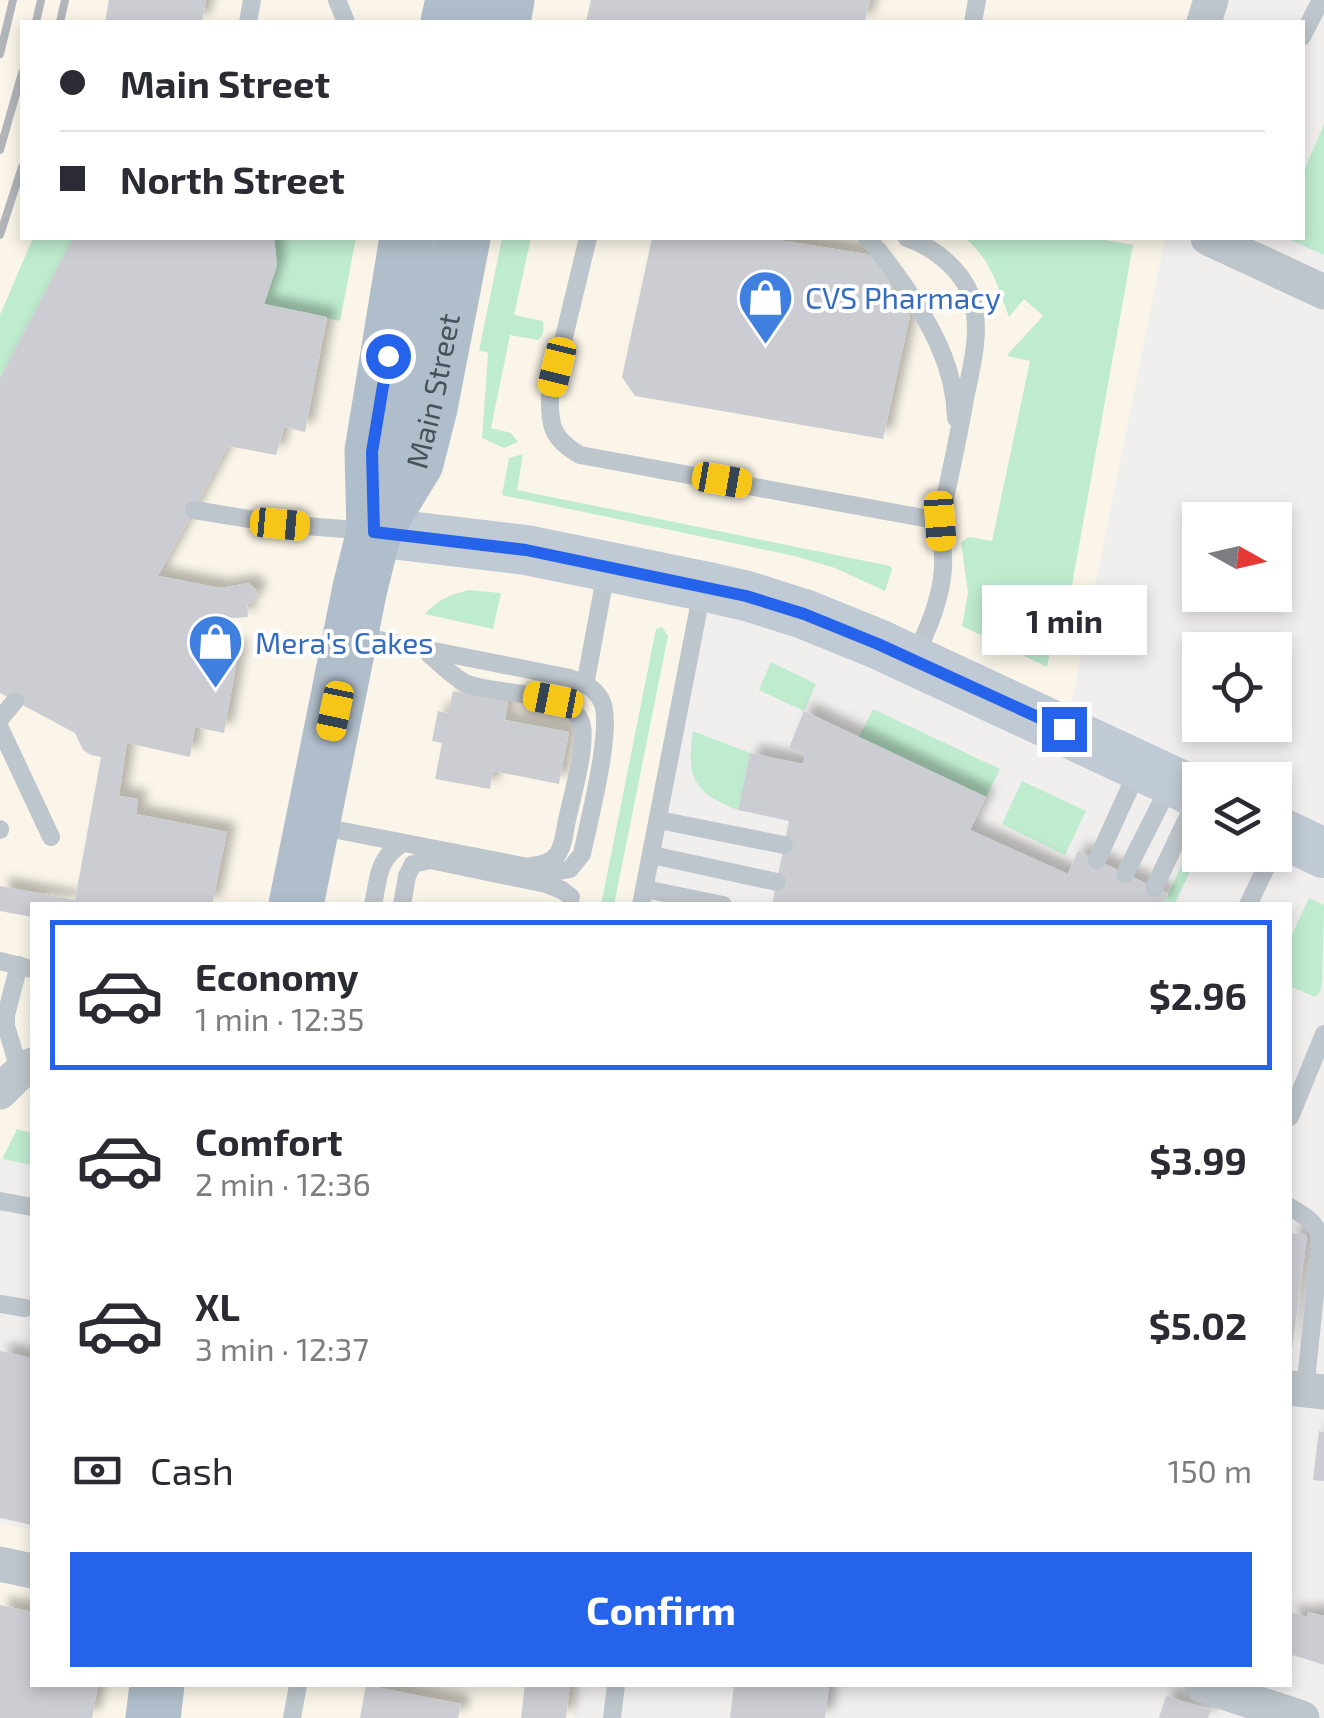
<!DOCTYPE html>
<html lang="en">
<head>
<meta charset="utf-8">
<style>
	:root { --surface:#fff; --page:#f2f2f3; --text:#2b2b33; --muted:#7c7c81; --line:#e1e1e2; --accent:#2563eb }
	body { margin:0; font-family:"Exo 2",sans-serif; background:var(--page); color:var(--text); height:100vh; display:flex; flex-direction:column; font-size:38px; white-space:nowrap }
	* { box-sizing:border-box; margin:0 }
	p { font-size:32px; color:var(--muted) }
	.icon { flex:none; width:55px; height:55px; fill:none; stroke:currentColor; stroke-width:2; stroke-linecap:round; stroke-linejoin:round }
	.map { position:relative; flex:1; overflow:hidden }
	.drawer { position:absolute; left:30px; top:902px; width:1262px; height:785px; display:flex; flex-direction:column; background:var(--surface); border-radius:0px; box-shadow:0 5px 15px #0003 }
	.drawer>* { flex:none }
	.banner { position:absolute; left:20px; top:20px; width:1285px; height:220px; border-radius:0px; box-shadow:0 5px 15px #0003; display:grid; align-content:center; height:220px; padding:0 40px; background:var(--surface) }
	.needle { width:65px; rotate:98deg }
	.controls { position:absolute; left:1182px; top:502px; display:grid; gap:20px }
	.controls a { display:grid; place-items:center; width:110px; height:110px; border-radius:0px; background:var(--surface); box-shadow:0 5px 15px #0003; font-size:50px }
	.end { position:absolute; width:45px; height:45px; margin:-22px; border:12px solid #2563eb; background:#fff; box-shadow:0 0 0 5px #fff }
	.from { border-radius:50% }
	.bubble { position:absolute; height:70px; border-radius:0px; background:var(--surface); box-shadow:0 5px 15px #0003; font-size:32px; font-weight:700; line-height:70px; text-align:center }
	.car { position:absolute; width:30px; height:60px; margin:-30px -15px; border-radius:12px; box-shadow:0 0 8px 2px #0007; background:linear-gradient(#f5c518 24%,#345 0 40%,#f5c518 0 76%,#345 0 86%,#f5c518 0) }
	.banner b { display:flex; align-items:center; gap:35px; height:95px; font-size:38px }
	.banner b+b { border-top:2px solid var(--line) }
	.banner i { width:25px; height:25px; background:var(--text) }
	ul { padding:18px 0 0; list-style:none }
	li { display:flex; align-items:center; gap:30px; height:150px; margin:0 20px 15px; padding:0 20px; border:5px solid transparent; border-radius:0px }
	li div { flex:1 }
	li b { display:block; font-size:38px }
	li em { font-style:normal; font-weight:700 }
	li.selected { border-color:var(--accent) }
	li>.icon { width:90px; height:90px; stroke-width:1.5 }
	.pay { display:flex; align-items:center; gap:25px; height:110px; padding:0 40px; font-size:38px }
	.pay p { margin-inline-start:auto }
	.cta { display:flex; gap:20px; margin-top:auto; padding:20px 40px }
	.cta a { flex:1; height:115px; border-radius:0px; background:var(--accent); color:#fff; font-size:40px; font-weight:700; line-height:115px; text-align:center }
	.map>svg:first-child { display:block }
</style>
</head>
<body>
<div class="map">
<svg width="1324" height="1718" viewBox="0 0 1324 1718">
	<defs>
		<filter id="shadow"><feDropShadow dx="9" dy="-9" stdDeviation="5" flood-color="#0004"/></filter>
	</defs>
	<rect width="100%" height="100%" fill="#f1eeee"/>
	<g fill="#faf5e8">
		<polygon points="0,0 1211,0 1204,22 22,22 22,238 1165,238 1075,687 1064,729 703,586 641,905 32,905 32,1165 0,1159"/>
		<polygon points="0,1524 32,1529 32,1685 577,1685 573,1718 0,1718"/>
	</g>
	<g fill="#bfebcf">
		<polygon points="1324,124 1324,255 1286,238 1302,238 1303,173"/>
		<polygon points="33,238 73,238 0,378 0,315"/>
		<polygon points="274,238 356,238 340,321 264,304 277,265"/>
		<path d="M502 238H531L514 315 543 321C544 329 544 335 538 340L510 335 491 428 511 433 518 442 504 448 482 438 488 355 487 352 479 351Z"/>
		<path d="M965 238H1095L1133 245 1063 635 1054 633 1047 667 962 626 968 593 961 542 969 537 992 541 1030 361 1008 356V354L1043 316 1024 299 1009 317C997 285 992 261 965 238Z"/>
		<polygon points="523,454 517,490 890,566 892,569 885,591 835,568 795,556 502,495 509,458"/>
		<path d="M468 590 501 593 493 629 425 614C437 600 450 595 468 590Z"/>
		<polygon points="662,627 668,636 614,905 601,905 656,629"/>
		<polygon points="771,662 816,684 804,711 759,690"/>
		<polygon points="873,709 1000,769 986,797 859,737"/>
		<path d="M693 731 750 753 738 810C693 793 686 777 693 731Z"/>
		<polygon points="1022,781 1086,811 1065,855 1002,824"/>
		<polygon points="1190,847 1200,851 1174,905 1163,905"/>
		<polygon points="1309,898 1324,905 1322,982 1320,992 1315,997 1290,986 1290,939"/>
		<polygon points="17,1129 32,1133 32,1165 2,1159"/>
	</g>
	<g fill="#cccdd2" filter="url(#shadow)">
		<polygon points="109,0 206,0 202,22 105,22"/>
		<polygon points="591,0 870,0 865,22 586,22"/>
		<polygon points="73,238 274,238 277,265 264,304 327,317 305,432 284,427 276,455 228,446 158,576 221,588 249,583 257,591 255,601 247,604 248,617 216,619 211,643 239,649 224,733 195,727 190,757 127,743 119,796 138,799 136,814 227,832 212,905 32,905 32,917 0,911 0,886 75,900 101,757 91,755 83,750 75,733 0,693 0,378"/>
		<polygon points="652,238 765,238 873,255 910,315 883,439 635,396 622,377"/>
		<polygon points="453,691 508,702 505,720 569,732 559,784 493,771 490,789 435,779 442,743 432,741 438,711 448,713"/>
		<polygon points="804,711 986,797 970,830 1068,874 1078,851 1168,894 1163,905 772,905 789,821 738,810 750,753 803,764 805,756 789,748"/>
		<polygon points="1290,1233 1307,1235 1292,1350 1290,1350"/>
		<polygon points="0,1351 32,1358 32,1525 0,1518"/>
		<polygon points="1319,1431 1324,1432 1324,1481 1313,1480"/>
		<polygon points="0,1605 32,1612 32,1685 98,1685 92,1718 0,1718"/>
		<polygon points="1290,1612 1307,1617 1308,1612 1324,1616 1324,1665 1293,1655 1290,1663"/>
		<polygon points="366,1685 461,1704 458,1718 360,1718"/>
		<polygon points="525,1685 570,1685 566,1718 521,1718"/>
		<polygon points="734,1685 829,1685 825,1718 730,1718"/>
		<polygon points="1166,1696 1211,1710 1208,1718 1159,1718"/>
	</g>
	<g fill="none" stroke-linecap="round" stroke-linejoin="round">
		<g stroke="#bdc6cc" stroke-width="18">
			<polyline points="337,0 346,22"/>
			<polyline points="248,22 252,0"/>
			<polyline points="973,22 977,0"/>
			<polyline points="1302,37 1321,0"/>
			<path d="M588 238 550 395C549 425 552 439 580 455L940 521C941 536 944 553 943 568 941 601 927 630 914 659"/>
			<path d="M867 238C880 251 890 266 901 281 930 323 955 366 956 418"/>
			<path d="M907 238C936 248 968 274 974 307 980 337 971 369 965 399 958 440 949 480 940 521"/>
			<polyline points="194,510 280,524 369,531"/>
			<path d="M429 654C440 663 452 676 465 683 493 696 575 689 582 726 586 751 571 799 566 825 562 850 560 863 531 866"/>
			<polyline points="585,685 607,567"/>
			<polyline points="0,719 15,701"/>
			<polyline points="0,728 51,837"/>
			<polyline points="659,820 784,845"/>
			<path d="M317 826 554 872 570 869 582 854C588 824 615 723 601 700 594 687 583 683 570 678L354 635"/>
			<polyline points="0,829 0,830"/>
			<polyline points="652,855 777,882"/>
			<polyline points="1097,860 1138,770"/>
			<polyline points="1125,874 1170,785"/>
			<polyline points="1154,888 1197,798"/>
			<polyline points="645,889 723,905"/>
			<path d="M373 905C379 877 377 859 403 843"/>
			<polyline points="402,905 407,876 413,864 430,860 546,884 562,890 571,897"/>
			<polyline points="641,905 702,591"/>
			<polyline points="1248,905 1272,855"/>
			<polyline points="0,961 32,969"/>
			<polyline points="15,1071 20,1072 6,1026 6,1015 19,965"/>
			<polyline points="1290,1117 1324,1034"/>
			<polyline points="0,1201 32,1207"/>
			<path d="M1290 1207C1304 1215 1315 1222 1321 1237L1305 1390"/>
			<polyline points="0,1304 25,1308"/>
			<polyline points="292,1718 298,1685"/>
			<polyline points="612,1718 616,1685"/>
		</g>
		<g stroke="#bdc6cc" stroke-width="35">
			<polyline points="1204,22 1211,0"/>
			<polyline points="1208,238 1324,292"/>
			<polyline points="0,1092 20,1072 32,1065"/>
			<polyline points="1290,1388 1324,1392"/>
			<polyline points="0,1564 32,1571"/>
			<polyline points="1202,1685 1302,1718"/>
		</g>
		<g stroke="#c0cad4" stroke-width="50">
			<polyline points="374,532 526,550 703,586 747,596 804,614 878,644 1200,794"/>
			<polyline points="1275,830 1324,853"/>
		</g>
		<g stroke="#b0becb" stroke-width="55">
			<polyline points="448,22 453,0"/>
			<polyline points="503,22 507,0"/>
			<path id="s1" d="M374 532 416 463 430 408 463 238"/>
			<polyline points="296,905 360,588 374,532 372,451 407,238"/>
			<polyline points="153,1718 157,1685"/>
		</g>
		<g stroke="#b1b4b8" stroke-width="8">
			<polyline points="36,22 41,0"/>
			<polyline points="60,22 65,0"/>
			<polyline points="0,54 13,0"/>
			<polyline points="0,150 22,73"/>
			<polyline points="0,235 22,167"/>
		</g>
	</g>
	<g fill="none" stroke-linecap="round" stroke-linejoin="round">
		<polyline stroke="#2563eb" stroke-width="12" points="388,356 372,452 374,532 526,550 746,596 804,614 878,644 1064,729"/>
	</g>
	<defs>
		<symbol id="shop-pin" viewBox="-11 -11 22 30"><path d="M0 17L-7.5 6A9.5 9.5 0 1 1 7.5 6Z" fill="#3f7fe0" stroke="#fff"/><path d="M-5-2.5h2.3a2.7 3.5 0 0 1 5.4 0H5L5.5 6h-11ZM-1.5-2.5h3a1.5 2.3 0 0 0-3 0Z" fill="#fff"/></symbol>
	</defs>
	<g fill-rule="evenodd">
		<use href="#shop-pin" x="734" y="266" width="63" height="86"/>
		<use href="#shop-pin" x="184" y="610" width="63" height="86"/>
	</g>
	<g text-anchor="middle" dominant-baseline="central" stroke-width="8" stroke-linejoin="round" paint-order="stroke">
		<g font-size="30" fill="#366cbe" stroke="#fff" text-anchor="start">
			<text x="805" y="297">CVS Pharmacy</text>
			<text x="255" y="642">Mera's Cakes</text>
		</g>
		<g font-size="30" fill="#48525a" stroke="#fff">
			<text stroke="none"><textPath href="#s1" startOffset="155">Main Street</textPath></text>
		</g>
	</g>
</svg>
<div class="controls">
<a><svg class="needle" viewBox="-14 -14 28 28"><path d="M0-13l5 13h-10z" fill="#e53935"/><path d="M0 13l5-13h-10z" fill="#7c7c81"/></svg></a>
<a><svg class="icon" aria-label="locate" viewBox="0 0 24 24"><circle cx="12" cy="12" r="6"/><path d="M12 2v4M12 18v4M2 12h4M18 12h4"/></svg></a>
<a><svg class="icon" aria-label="layers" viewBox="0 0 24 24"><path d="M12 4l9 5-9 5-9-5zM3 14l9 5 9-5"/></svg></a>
</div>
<i class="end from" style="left:388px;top:356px"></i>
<i class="end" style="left:1064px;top:729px"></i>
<div class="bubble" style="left:982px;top:585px;width:165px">1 min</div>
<i class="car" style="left:557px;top:367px;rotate:194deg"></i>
<i class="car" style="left:722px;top:480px;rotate:100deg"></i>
<i class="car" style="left:940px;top:521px;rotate:176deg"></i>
<i class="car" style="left:280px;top:524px;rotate:95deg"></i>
<i class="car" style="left:553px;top:700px;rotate:281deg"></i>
<i class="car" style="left:335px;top:711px;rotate:192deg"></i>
<div class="banner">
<b><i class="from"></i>Main Street</b>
<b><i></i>North Street</b>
</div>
<section class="drawer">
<ul>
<li class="selected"><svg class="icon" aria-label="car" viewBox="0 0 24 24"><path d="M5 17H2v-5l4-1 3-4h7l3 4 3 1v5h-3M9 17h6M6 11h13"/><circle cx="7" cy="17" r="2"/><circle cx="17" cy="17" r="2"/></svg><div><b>Economy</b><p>1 min · 12:35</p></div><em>$2.96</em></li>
<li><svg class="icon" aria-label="car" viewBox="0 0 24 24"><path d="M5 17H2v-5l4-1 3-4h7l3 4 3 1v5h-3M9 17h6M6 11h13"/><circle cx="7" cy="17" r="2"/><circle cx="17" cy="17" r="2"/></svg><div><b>Comfort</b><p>2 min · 12:36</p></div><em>$3.99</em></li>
<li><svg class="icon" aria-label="car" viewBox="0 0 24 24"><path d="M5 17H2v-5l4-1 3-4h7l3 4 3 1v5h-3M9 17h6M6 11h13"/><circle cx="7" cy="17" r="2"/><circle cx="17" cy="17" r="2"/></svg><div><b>XL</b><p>3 min · 12:37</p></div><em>$5.02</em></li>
</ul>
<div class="pay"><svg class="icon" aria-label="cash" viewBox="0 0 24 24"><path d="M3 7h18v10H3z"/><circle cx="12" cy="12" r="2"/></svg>Cash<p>150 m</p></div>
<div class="cta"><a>Confirm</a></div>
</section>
</div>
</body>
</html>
